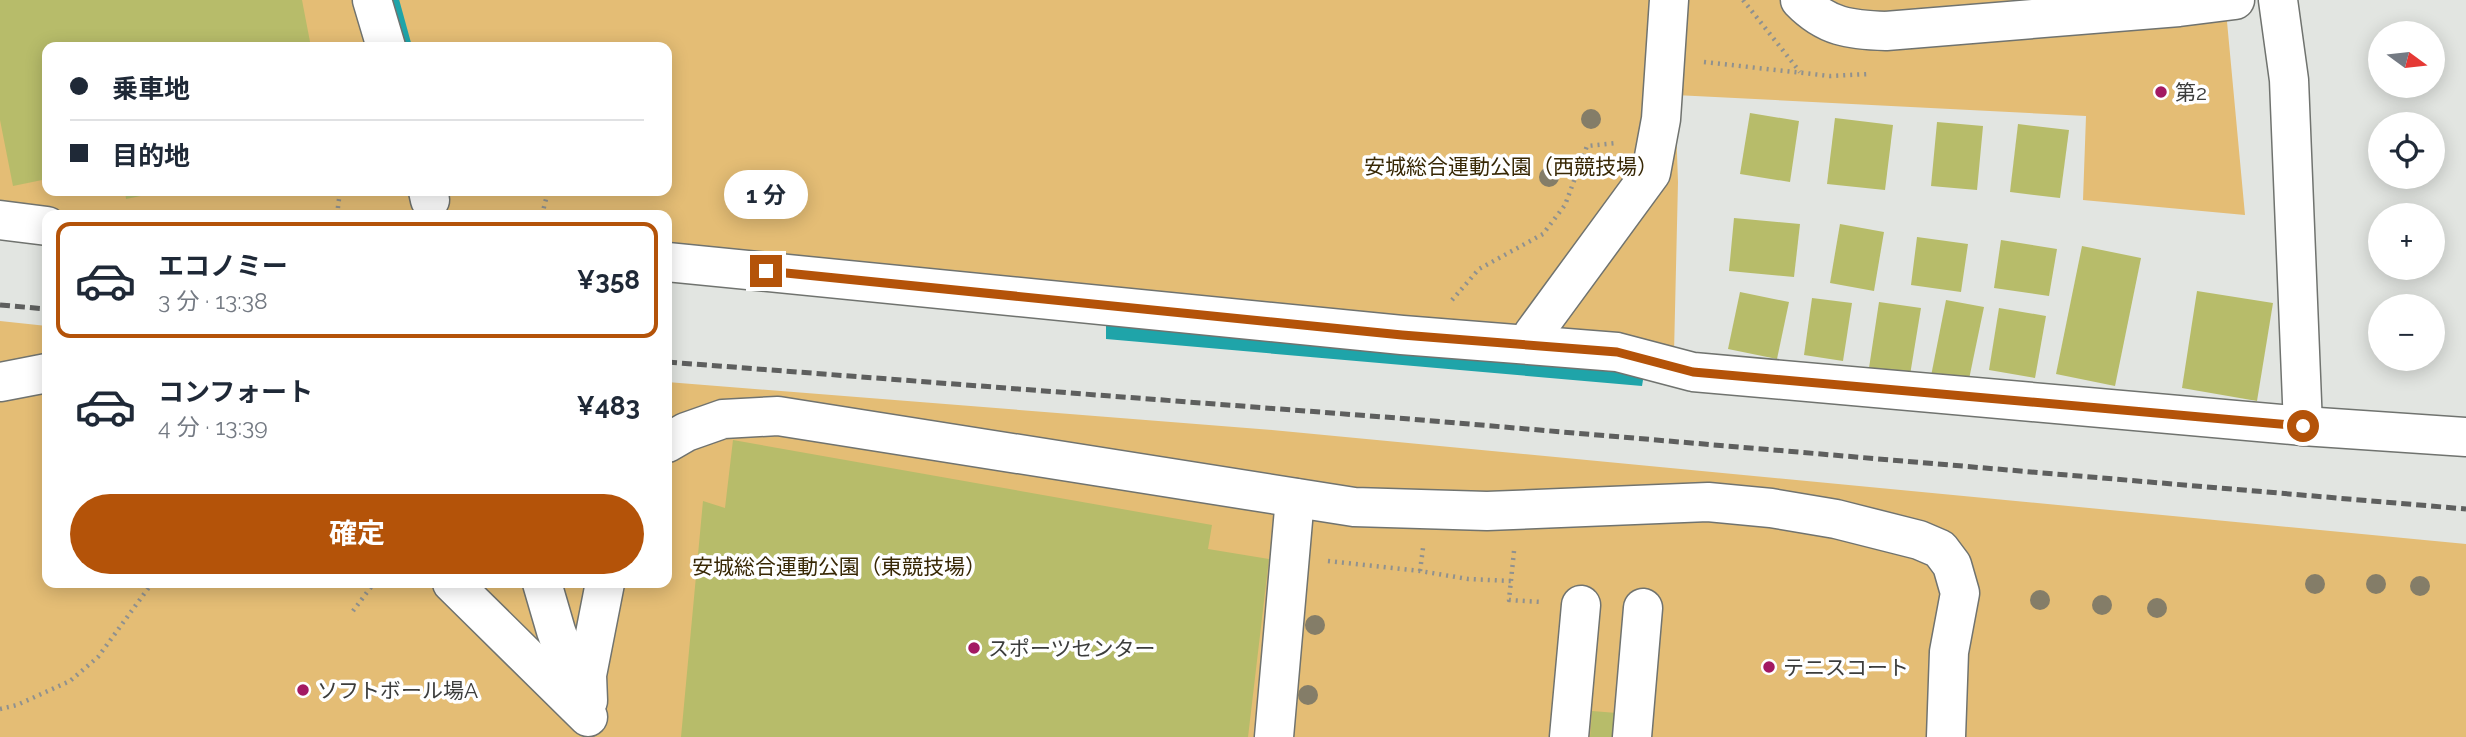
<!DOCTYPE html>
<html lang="ja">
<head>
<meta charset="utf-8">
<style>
	:root { --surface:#fff; --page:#f6f6f7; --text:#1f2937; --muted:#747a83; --line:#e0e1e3; --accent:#b45309 }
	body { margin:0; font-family:Raleway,"Noto Sans JP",sans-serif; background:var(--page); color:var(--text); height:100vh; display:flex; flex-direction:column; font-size:26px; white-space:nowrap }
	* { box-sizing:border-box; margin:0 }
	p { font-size:23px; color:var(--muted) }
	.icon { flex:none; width:38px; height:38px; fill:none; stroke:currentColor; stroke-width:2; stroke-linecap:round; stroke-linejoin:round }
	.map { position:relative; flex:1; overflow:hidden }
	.sheet { position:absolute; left:42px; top:210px; width:630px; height:378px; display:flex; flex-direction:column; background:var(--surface); border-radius:14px; box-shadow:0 4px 18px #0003 }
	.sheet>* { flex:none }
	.top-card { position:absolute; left:42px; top:42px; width:630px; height:154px; border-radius:14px; box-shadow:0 4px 18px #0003; display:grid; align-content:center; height:154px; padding:0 28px; background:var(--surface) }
	.needle { width:46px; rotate:105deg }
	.fabs { position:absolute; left:2368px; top:21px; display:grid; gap:14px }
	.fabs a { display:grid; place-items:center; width:77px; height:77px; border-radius:50%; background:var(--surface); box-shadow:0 4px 18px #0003; font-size:35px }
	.end { position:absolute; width:32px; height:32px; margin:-16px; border:9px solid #b45309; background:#fff; box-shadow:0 0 0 4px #fff }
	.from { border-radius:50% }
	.bubble { position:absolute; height:49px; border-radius:24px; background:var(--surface); box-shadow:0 4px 18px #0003; font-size:23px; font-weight:700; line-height:49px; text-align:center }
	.top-card b { display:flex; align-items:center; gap:24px; height:66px; font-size:26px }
	.top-card b+b { border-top:2px solid var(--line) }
	.top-card i { width:18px; height:18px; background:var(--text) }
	ul { padding:12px 0 0; list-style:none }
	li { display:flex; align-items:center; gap:21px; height:116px; margin:0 14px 10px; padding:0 14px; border:4px solid transparent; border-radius:14px }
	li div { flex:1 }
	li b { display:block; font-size:26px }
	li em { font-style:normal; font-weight:700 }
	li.selected { border-color:var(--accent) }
	li>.icon { width:63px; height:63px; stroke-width:1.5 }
	.action { display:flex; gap:14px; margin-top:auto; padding:14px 28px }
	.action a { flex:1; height:80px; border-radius:42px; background:var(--accent); color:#fff; font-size:28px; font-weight:700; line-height:80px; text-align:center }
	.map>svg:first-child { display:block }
</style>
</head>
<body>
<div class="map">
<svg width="2466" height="737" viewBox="0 0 2466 737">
	<rect width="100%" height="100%" fill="#e2e5e1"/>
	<g fill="#e4bd75" fill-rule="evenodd">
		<path d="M0 0H2225L2245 215 2083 200 2086 116 1675 95 1678 182 1674 353 667 256V215H118L0 207ZM47 47H667V191H47Z"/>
		<polygon points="0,321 47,326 47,583 667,583 667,382 1272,430 2466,544 2466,737 0,737"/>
	</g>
	<polygon fill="#1fa4a9" points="1106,320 1645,368 1642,386 1106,339"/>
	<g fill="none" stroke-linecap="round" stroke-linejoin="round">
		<polyline stroke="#1fa4a9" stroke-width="12" points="393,0 406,47"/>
	</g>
	<g fill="#b7bc6a">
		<polygon points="0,0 302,0 311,47 47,47 47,179 13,186 0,120"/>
		<polygon points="1750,113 1799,121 1790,182 1740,174"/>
		<polygon points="1835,118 1893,125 1885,190 1827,184"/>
		<polygon points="1937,122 1983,126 1977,190 1931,186"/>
		<polygon points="2018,124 2069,130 2060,198 2010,192"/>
		<polygon points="125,191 160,191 160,192 126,199"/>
		<polygon points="1734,218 1800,224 1794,277 1729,271"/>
		<polygon points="1840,224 1884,232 1874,291 1830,283"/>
		<polygon points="1917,237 1968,244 1961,292 1911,285"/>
		<polygon points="2001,240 2057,249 2049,296 1994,288"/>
		<polygon points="2082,246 2141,258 2115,386 2056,374"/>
		<polygon points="2197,291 2273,303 2257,401 2182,388"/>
		<polygon points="1740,292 1789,302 1777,359 1728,349"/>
		<polygon points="1812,298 1852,303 1843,361 1804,355"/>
		<polygon points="1946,300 1984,307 1968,384 1931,376"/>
		<polygon points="1879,302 1921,308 1910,375 1869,368"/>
		<polygon points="1999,308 2046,316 2035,378 1989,370"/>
		<polygon points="733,440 1212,525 1208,549 1269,559 1248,737 681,737 703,501 725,508"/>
		<polygon points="1592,711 1617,713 1616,737 1590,737"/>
	</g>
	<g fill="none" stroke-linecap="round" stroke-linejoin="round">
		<defs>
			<g id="minor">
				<polyline points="372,0 386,47"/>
				<path d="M1800 0C1826 27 1850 30 1886 31L2179 7 2235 0"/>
				<polyline points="2278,0 2289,80 2303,426"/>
				<polyline points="428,191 430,200"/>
				<polyline points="0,220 47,226"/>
				<polyline points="667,262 1402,335 1617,352 1693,372 2303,426 2466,437"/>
				<polyline points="1533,334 1651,173 1661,119 1669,0"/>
				<polyline points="0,382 47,373"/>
				<polyline points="667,443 686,432 723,419 778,416 1354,507 1487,511 1708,502 1771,508 1836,519 1919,540 1940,549 1952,565 1960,593 1949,652 1946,737"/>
				<polyline points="452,583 588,717"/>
				<polyline points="542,583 556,631 584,707"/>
				<polyline points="588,701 587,675 605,583"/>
				<polyline points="1274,737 1295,498"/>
				<polyline points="1569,737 1581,605"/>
				<polyline points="1632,737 1643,608"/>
			</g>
		</defs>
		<use href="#minor" stroke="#70736f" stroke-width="41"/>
		<g stroke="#8f918f" stroke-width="4.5" stroke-dasharray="2 5" stroke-linecap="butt">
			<polyline points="1743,0 1800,72"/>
			<polyline points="1704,62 1830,76 1869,74"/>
			<polyline points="337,215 340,191"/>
			<polyline points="542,215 548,191"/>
			<polyline points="1452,300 1479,269 1543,234 1565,205 1587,146 1616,143"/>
			<polyline points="1514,551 1509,600 1541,602"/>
			<polyline points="1328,561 1420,571 1468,579 1511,581"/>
			<polyline points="1420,571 1423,548"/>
			<polyline points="353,611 374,583"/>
			<polyline points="0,709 17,705 70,681 98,657 152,583"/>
		</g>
		<use href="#minor" stroke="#fff" stroke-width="38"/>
		<g stroke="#5e5f5e" stroke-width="5" stroke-dasharray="10 5" stroke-linecap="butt">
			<polyline points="0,305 47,309"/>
			<polyline points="667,362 1410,419 2466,509"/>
		</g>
	</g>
	<g fill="#847d68">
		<circle cx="1591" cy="119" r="10"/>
		<circle cx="1549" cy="177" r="10"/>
		<circle cx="2315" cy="584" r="10"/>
		<circle cx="2376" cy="584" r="10"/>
		<circle cx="2420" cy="586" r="10"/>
		<circle cx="2040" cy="600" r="10"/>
		<circle cx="2102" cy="605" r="10"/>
		<circle cx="2157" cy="608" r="10"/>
		<circle cx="1315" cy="625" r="10"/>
		<circle cx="1308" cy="695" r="10"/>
	</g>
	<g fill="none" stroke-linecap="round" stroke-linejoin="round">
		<polyline stroke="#b45309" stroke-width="9" points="766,271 1402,335 1617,352 1693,372 2303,426"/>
	</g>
	<g fill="#a31962" stroke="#fff" stroke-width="2.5">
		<circle cx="2161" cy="92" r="7"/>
		<circle cx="974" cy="648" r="7"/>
		<circle cx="1769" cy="667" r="7"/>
		<circle cx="303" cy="690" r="7"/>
	</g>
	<g text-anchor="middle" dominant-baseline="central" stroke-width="7" stroke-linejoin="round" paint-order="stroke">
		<g font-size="21" fill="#3c3d3c" stroke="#fff" text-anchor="start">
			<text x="2175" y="92">第2</text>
			<text x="988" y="648">スポーツセンター</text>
			<text x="1783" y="667">テニスコート</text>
			<text x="317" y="690">ソフトボール場A</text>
		</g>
		<g font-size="21" fill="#382805" stroke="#fff">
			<text x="1511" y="166">安城総合運動公園（西競技場）</text>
			<text x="839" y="566">安城総合運動公園（東競技場）</text>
		</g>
	</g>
</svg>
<div class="fabs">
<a><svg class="needle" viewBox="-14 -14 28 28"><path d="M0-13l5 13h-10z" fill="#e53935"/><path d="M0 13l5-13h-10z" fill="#747a83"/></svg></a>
<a><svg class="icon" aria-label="locate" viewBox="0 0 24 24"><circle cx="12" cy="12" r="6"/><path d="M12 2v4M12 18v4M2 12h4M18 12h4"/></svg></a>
<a>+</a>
<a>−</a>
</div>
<i class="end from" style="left:2303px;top:426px"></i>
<i class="end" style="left:766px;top:271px"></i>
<div class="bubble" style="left:724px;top:170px;width:84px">1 分</div>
<div class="top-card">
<b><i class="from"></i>乗車地</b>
<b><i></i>目的地</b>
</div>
<section class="sheet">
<ul>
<li class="selected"><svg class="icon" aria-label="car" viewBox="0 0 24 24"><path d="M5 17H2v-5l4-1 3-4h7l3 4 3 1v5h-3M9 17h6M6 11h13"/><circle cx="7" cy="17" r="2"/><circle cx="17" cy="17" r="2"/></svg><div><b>エコノミー</b><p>3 分 · 13:38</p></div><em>¥358</em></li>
<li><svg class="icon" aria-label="car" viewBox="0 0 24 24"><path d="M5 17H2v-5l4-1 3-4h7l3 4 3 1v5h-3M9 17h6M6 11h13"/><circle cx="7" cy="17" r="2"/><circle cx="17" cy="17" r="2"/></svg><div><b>コンフォート</b><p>4 分 · 13:39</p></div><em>¥483</em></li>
</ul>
<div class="action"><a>確定</a></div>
</section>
</div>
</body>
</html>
